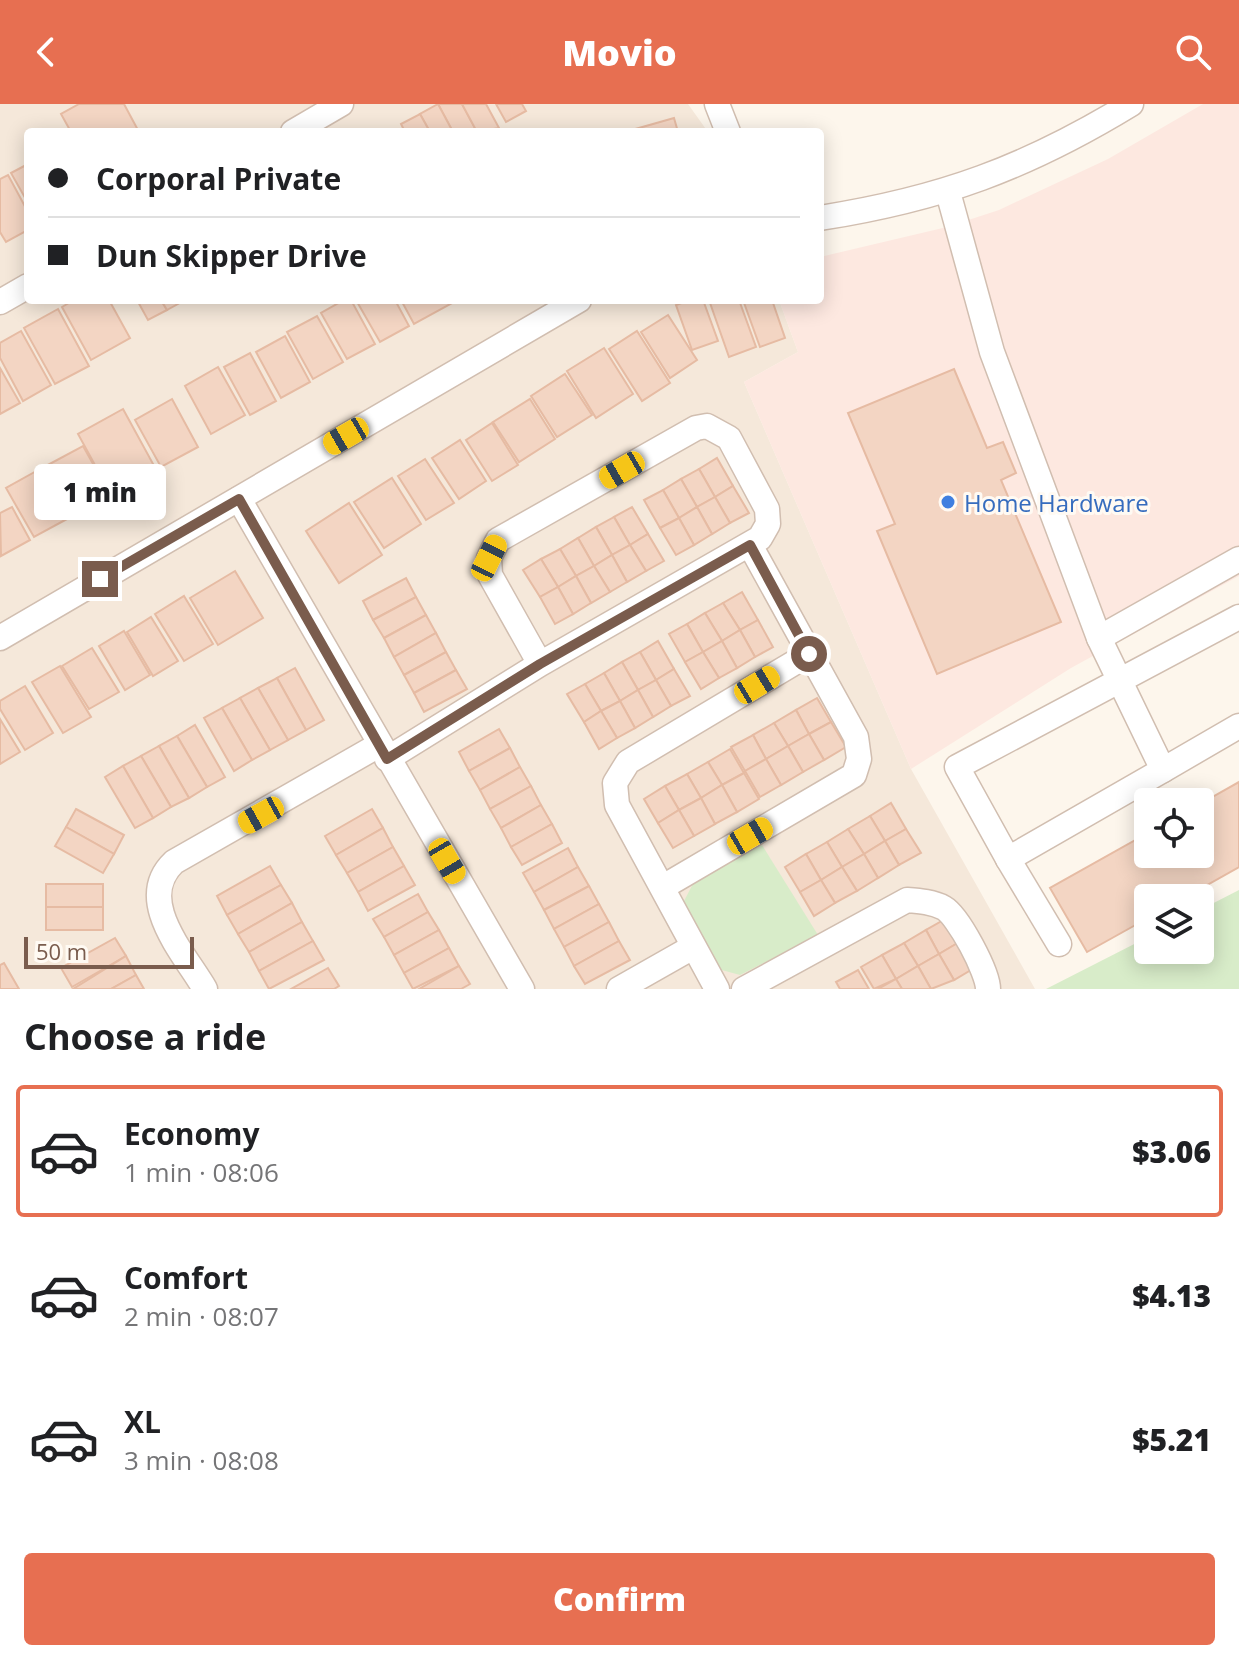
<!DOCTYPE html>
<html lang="en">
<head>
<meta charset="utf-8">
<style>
	:root { --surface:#fff; --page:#f6f6f6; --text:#202124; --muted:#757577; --line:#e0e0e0; --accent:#e76f51 }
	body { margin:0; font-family:"Open Sans",sans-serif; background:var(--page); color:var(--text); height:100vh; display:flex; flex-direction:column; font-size:30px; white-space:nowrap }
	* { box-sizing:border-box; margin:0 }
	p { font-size:26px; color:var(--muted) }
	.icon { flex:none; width:44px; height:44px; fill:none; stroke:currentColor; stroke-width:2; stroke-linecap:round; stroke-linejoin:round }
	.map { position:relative; height:885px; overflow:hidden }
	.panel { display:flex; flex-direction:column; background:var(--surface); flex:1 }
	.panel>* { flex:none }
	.guide { position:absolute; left:24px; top:24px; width:800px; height:176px; border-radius:8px; box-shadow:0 4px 20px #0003; display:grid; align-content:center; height:176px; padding:0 24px; background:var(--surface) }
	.fabs { position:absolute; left:1134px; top:684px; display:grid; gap:16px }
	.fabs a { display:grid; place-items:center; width:80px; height:80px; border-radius:8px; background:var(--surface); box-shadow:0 4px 20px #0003; font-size:40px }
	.scale { position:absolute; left:24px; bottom:20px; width:170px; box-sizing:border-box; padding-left:8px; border:4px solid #7a5c4d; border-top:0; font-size:22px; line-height:28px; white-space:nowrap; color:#7a5c4d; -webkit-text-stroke:6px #fffaf3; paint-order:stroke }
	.end { position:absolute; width:36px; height:36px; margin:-18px; border:10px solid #7a5c4d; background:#fff; box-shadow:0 0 0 4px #fff }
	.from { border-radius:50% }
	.bubble { position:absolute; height:56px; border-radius:8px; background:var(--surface); box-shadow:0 4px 20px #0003; font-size:26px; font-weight:800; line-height:56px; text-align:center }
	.car { position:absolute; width:24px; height:48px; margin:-24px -12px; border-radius:10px; box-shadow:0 0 6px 2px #0007; background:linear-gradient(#f5c518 24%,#345 0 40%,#f5c518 0 76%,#345 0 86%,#f5c518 0) }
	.guide b { display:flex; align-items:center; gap:28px; height:76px; font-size:30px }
	.guide b+b { border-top:2px solid var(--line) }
	.guide i { width:20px; height:20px; background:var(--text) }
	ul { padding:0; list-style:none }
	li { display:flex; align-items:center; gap:24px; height:132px; margin:0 16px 12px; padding:0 8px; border:4px solid transparent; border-radius:8px }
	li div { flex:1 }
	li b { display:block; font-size:30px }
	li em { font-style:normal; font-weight:800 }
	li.current { border-color:var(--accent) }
	li>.icon { width:72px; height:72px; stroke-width:1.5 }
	h2 { padding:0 24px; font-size:36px; line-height:96px }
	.cta { display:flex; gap:16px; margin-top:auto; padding:16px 24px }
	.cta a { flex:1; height:92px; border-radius:8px; background:var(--accent); color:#fff; font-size:32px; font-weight:800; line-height:92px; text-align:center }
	header { display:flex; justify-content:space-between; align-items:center; height:104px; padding:0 24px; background:var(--accent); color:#fff; font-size:36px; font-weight:800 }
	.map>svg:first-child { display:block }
</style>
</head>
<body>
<header><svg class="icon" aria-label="back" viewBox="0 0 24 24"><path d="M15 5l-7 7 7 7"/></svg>Movio<svg class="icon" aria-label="search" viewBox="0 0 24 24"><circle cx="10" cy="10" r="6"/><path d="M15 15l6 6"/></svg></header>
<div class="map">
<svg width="1239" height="885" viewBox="0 0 1239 885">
	<rect width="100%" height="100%" fill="#fdf6ec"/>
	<polygon fill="#f5e8da" points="0,0 688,0 708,28 28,28 28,196 779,196 798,248 744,278 911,665 1035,885 0,885"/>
	<polygon fill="#fde8e0" points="1203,0 1239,0 1239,472 1071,564 911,665 744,278 798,248 779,196 820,196 820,153 947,123 999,106 1108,55"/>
	<g fill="#d8ecc9">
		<polygon points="762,741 818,831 740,871 718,865 684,797 695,776"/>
		<polygon points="1239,786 1239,885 1046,885 1148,833 1148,846 1200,846 1200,806"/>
	</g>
	<g fill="#f3d5c3" stroke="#e6bba3" stroke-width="2">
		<polygon points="79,0 124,0 139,28 71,28 61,10"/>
		<polygon points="438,0 462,0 477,28 453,28"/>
		<polygon points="438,0 453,28 430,28 420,10"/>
		<polygon points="462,0 486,0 499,24 477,28"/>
		<polygon points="496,0 522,0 526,7 506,18"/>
		<polygon points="420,10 430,28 405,28 401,20"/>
		<polygon points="674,14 678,28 633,28 632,26"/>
		<polygon points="28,60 28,99 11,69"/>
		<polygon points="8,71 28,108 28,126 6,138 0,128 0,75"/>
		<polygon points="74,196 109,196 130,234 91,256 62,203"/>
		<polygon points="137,196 161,196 167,206 148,216"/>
		<polygon points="161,196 185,196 167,206"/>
		<polygon points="344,196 351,196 375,240 347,255 321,209"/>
		<polygon points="356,196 395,196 409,222 380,238"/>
		<polygon points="401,196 456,196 456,197 414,220"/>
		<polygon points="690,196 703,196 718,237 692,246 676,201"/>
		<polygon points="709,196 739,196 756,243 729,253"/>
		<polygon points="743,196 772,196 785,234 760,243"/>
		<polygon points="58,205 89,262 55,280 24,224"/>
		<polygon points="668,211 697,256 670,274 641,228"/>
		<polygon points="317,212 343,258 313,275 287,228"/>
		<polygon points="21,227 51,281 23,297 0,254 0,239"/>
		<polygon points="637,227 670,279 642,297 609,245"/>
		<polygon points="285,232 310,278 281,294 256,248"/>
		<polygon points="604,244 633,290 596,314 567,267"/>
		<polygon points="250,249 276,297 250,311 224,263"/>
		<polygon points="218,263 245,311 211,330 185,282"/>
		<polygon points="0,264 20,299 0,310"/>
		<polygon points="954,265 987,344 1003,338 1016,369 1001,376 1061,518 937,570 877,427 895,420 848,309"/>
		<polygon points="565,270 592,311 557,333 531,292"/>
		<polygon points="172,295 198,343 161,363 135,316"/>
		<polygon points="530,295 555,335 519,358 493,318"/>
		<polygon points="123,305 158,369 113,394 78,330"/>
		<polygon points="492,319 518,361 492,377 466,336"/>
		<polygon points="460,336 486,377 459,395 432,354"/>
		<polygon points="83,342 110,390 71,412 44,363"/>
		<polygon points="717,354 733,382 715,393 699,365"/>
		<polygon points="425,355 454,399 426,416 398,372"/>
		<polygon points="40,365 67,415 34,433 6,384"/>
		<polygon points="699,365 715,393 697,403 681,375"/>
		<polygon points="392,374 421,420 384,444 354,398"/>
		<polygon points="681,375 697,403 679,414 663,386"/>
		<polygon points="733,382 749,409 730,419 715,393"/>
		<polygon points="663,386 679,414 660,424 644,396"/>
		<polygon points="715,393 730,419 712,430 697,403"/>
		<polygon points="349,399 382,451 339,479 306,427"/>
		<polygon points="12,403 30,436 1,452 0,409"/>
		<polygon points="632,403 648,430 630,441 614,413"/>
		<polygon points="697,403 712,430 694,441 679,414"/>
		<polygon points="614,413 630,441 612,451 596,423"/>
		<polygon points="679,414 694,441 676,451 660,424"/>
		<polygon points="596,423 612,451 594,462 578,434"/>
		<polygon points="648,430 664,457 646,467 630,441"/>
		<polygon points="578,434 594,462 576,472 560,445"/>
		<polygon points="630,441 646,467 627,478 612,451"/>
		<polygon points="560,445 576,472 558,483 541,455"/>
		<polygon points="612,451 627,478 610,488 594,462"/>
		<polygon points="541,455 558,483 540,493 523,466"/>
		<polygon points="594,462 610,488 591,499 576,472"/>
		<polygon points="235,467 263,514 218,541 190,494"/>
		<polygon points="576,472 591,499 573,510 558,483"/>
		<polygon points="406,474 416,493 373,516 363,497"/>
		<polygon points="558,483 573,510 555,520 540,493"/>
		<polygon points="742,488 758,516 740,526 723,499"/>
		<polygon points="184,492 213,540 184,557 155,510"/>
		<polygon points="416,493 426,511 384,534 373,516"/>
		<polygon points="723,499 740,526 722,537 705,509"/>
		<polygon points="705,509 722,537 703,548 687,520"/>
		<polygon points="426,511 436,529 394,553 384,534"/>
		<polygon points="151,513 178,557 153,572 127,528"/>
		<polygon points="758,516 773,543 755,553 740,526"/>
		<polygon points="687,520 703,548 685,558 669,530"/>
		<polygon points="740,526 755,553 737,564 722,537"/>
		<polygon points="124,527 150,571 125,586 99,542"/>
		<polygon points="436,529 446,548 404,571 394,553"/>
		<polygon points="658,537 674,565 656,576 640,548"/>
		<polygon points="722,537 737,564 719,574 703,548"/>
		<polygon points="92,544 119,588 89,605 62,562"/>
		<polygon points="446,548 456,566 414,589 404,571"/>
		<polygon points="640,548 656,576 638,586 622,558"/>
		<polygon points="703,548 719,574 701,585 685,558"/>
		<polygon points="622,558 638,586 620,597 604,569"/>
		<polygon points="60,562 91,613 63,629 32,578"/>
		<polygon points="295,564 324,616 306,626 277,574"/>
		<polygon points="674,565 690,592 671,602 656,576"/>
		<polygon points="456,566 467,585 424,608 414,589"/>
		<polygon points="604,569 620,597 601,607 585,580"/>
		<polygon points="277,574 306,626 288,636 258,584"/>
		<polygon points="656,576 671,602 653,613 638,586"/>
		<polygon points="585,580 601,607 584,618 567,590"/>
		<polygon points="25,582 53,629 25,646 0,605 0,597"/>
		<polygon points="258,584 288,636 270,646 240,594"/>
		<polygon points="638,586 653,613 635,624 620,597"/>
		<polygon points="240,594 270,646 252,656 222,604"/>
		<polygon points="817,594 831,618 809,630 796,606"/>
		<polygon points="620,597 635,624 617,634 601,607"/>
		<polygon points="222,604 252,656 234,667 204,614"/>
		<polygon points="796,606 809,630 788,642 774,619"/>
		<polygon points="601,607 617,634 599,645 584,618"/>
		<polygon points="0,615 20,648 0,660"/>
		<polygon points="831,618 846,643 824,656 809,630"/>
		<polygon points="774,619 788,642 766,655 753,631"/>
		<polygon points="195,621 225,673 207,683 177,632"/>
		<polygon points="499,625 510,644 469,667 459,648"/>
		<polygon points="809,630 824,656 803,668 788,642"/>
		<polygon points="753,631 766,655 745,667 731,643"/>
		<polygon points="177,632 207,683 189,694 159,642"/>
		<polygon points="159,642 189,694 171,703 141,652"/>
		<polygon points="788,642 803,668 781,681 766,655"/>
		<polygon points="510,644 520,663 480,686 469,667"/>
		<polygon points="730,645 744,669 722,681 708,658"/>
		<polygon points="141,652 171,703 153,714 123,662"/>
		<polygon points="766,655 781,681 760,693 745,667"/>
		<polygon points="708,658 722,681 701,694 687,670"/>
		<polygon points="123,662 153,714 135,724 105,673"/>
		<polygon points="520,663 531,682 490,705 480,686"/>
		<polygon points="744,669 759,695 737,708 722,681"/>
		<polygon points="687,670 701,694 679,706 665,682"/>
		<polygon points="1239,678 1239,763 1184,794 1148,794 1148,814 1087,848 1050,784 1148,729 1148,750 1200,750 1200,700"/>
		<polygon points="722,681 737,708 715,720 701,694"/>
		<polygon points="531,682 541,701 501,724 490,705"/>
		<polygon points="665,682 679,706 658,719 644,695"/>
		<polygon points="701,694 715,720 694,732 679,706"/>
		<polygon points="891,699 906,725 885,737 870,712"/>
		<polygon points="541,701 552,720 511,743 501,724"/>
		<polygon points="76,705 124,731 114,750 66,723"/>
		<polygon points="372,705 383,724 336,751 325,732"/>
		<polygon points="679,706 694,732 673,744 658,719"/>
		<polygon points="870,712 885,737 864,750 848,725"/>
		<polygon points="552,720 562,739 522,761 511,743"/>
		<polygon points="66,723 114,750 103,769 55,742"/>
		<polygon points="383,724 393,743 347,769 336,751"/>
		<polygon points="848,725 864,750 842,763 827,738"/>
		<polygon points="906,725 921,749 899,761 885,737"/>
		<polygon points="885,737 899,761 878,774 864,750"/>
		<polygon points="827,738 842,763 821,776 806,750"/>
		<polygon points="393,743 404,762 358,788 347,769"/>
		<polygon points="568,744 578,763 534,788 523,769"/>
		<polygon points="806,750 821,776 800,788 785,763"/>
		<polygon points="864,750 878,774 857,787 842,763"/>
		<polygon points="270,762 281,781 227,811 217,792"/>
		<polygon points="404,762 415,781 368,807 358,788"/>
		<polygon points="578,763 589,782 544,806 534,788"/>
		<polygon points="842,763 857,787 835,799 821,776"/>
		<polygon points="821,776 835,799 814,812 800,788"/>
		<rect x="46" y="780" width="57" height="23"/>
		<polygon points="281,781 292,799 238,830 227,811"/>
		<polygon points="589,782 599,800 554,825 544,806"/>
		<polygon points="418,790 428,808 384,833 373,815"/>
		<polygon points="292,799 302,818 249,848 238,830"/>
		<polygon points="599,800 609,818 564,843 554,825"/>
		<rect x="46" y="803" width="57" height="23"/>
		<polygon points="428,808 439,826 394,851 384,833"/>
		<polygon points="947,814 961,837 939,850 926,826"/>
		<polygon points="302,818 313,837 259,867 249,848"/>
		<polygon points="609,818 619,837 574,862 564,843"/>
		<polygon points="439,826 449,844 404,869 394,851"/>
		<polygon points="926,826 939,850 918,862 904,839"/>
		<polygon points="115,834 126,852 72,883 61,864"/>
		<polygon points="313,837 324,856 269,885 259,867"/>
		<polygon points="619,837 630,856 585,880 574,862"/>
		<polygon points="961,837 976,863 954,876 939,850"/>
		<polygon points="904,839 918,862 896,875 882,851"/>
		<polygon points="449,844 459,862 413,885 404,869"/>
		<polygon points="939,850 954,876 931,885 918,862"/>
		<polygon points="882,851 896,875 874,885 861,863"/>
		<polygon points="126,852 136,871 111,885 73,885"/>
		<polygon points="4,859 19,885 0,885 0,861"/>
		<polygon points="459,862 470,880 461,885 419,885"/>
		<polygon points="918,862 931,885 902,885 896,875"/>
		<polygon points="328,864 339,882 334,885 291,885"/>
		<polygon points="858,866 869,885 840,885 836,878"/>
		<polygon points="136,871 144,885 111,885"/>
		<polygon points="896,875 902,885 878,885"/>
	</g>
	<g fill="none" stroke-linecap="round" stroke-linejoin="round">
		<defs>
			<g id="minor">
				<polyline points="717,0 728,28"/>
				<polyline points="293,28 341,0"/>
				<polyline points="948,88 992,248 1099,534 1163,666 1008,755 957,663 1239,513"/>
				<path d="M820 114C941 95 1026 64 1131 0"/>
				<polyline points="0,198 28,182"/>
				<polyline points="239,395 522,885"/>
				<polyline points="0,534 579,196"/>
				<polyline points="1099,534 1239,455"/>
				<polyline points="387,655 540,560 760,434 768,420 767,405 729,334 707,322 696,324 498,436 489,454 490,471 540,560"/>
				<polyline points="1163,666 1239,622"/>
				<polyline points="1008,755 1059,840"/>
				<polyline points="663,783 854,671 859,655 856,633 750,441"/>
				<path d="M205 885C184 849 134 796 174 758L379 641"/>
				<polyline points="619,885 693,843"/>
				<polyline points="717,885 617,701 615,679 628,658 809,550"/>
				<path d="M744 885 907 796C920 797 933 798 944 804 958 812 988 868 988 885"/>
			</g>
		</defs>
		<use href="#minor" stroke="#d1beb0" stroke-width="27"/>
		<use href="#minor" stroke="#fff" stroke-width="24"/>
	</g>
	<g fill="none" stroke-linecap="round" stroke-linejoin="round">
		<polyline stroke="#7a5c4d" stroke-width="10" points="100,475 239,395 387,655 540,560 750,441 809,550"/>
	</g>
	<circle fill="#3f7fe0" stroke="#fffaf3" stroke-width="3" cx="948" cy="398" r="8"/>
	<g text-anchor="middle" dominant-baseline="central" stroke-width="6" stroke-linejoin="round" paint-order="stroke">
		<g font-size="24" fill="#366cbe" stroke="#fffaf3" text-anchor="start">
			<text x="964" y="398">Home Hardware</text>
		</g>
	</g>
</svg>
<div class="fabs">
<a><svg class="icon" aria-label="locate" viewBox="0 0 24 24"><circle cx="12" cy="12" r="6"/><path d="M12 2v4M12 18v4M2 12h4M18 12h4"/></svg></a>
<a><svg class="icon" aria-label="layers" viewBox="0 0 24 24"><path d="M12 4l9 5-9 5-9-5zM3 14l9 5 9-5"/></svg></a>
</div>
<div class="scale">50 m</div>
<i class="end from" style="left:809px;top:550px"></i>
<i class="end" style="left:100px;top:475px"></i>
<div class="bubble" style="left:34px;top:360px;width:132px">1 min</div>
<i class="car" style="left:346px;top:332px;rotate:240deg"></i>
<i class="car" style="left:622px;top:366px;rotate:240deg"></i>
<i class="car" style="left:489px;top:454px;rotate:26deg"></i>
<i class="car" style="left:757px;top:581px;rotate:59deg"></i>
<i class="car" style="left:261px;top:711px;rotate:241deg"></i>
<i class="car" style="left:750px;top:732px;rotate:60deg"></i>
<i class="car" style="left:447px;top:757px;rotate:150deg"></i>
<div class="guide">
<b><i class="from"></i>Corporal Private</b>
<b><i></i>Dun Skipper Drive</b>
</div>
</div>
<section class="panel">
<h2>Choose a ride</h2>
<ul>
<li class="current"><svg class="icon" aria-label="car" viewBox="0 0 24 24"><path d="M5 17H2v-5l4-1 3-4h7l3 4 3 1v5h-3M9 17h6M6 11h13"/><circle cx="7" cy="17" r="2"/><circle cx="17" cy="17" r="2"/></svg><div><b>Economy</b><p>1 min · 08:06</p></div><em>$3.06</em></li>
<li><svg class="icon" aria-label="car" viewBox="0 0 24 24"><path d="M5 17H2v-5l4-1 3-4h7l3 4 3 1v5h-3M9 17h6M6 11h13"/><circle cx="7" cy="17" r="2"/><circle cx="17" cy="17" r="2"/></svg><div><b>Comfort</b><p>2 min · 08:07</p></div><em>$4.13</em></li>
<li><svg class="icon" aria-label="car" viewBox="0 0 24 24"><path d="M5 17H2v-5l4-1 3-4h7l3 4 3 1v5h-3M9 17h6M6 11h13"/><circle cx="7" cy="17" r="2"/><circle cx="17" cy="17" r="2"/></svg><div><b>XL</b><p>3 min · 08:08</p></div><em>$5.21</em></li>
</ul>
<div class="cta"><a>Confirm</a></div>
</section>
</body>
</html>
